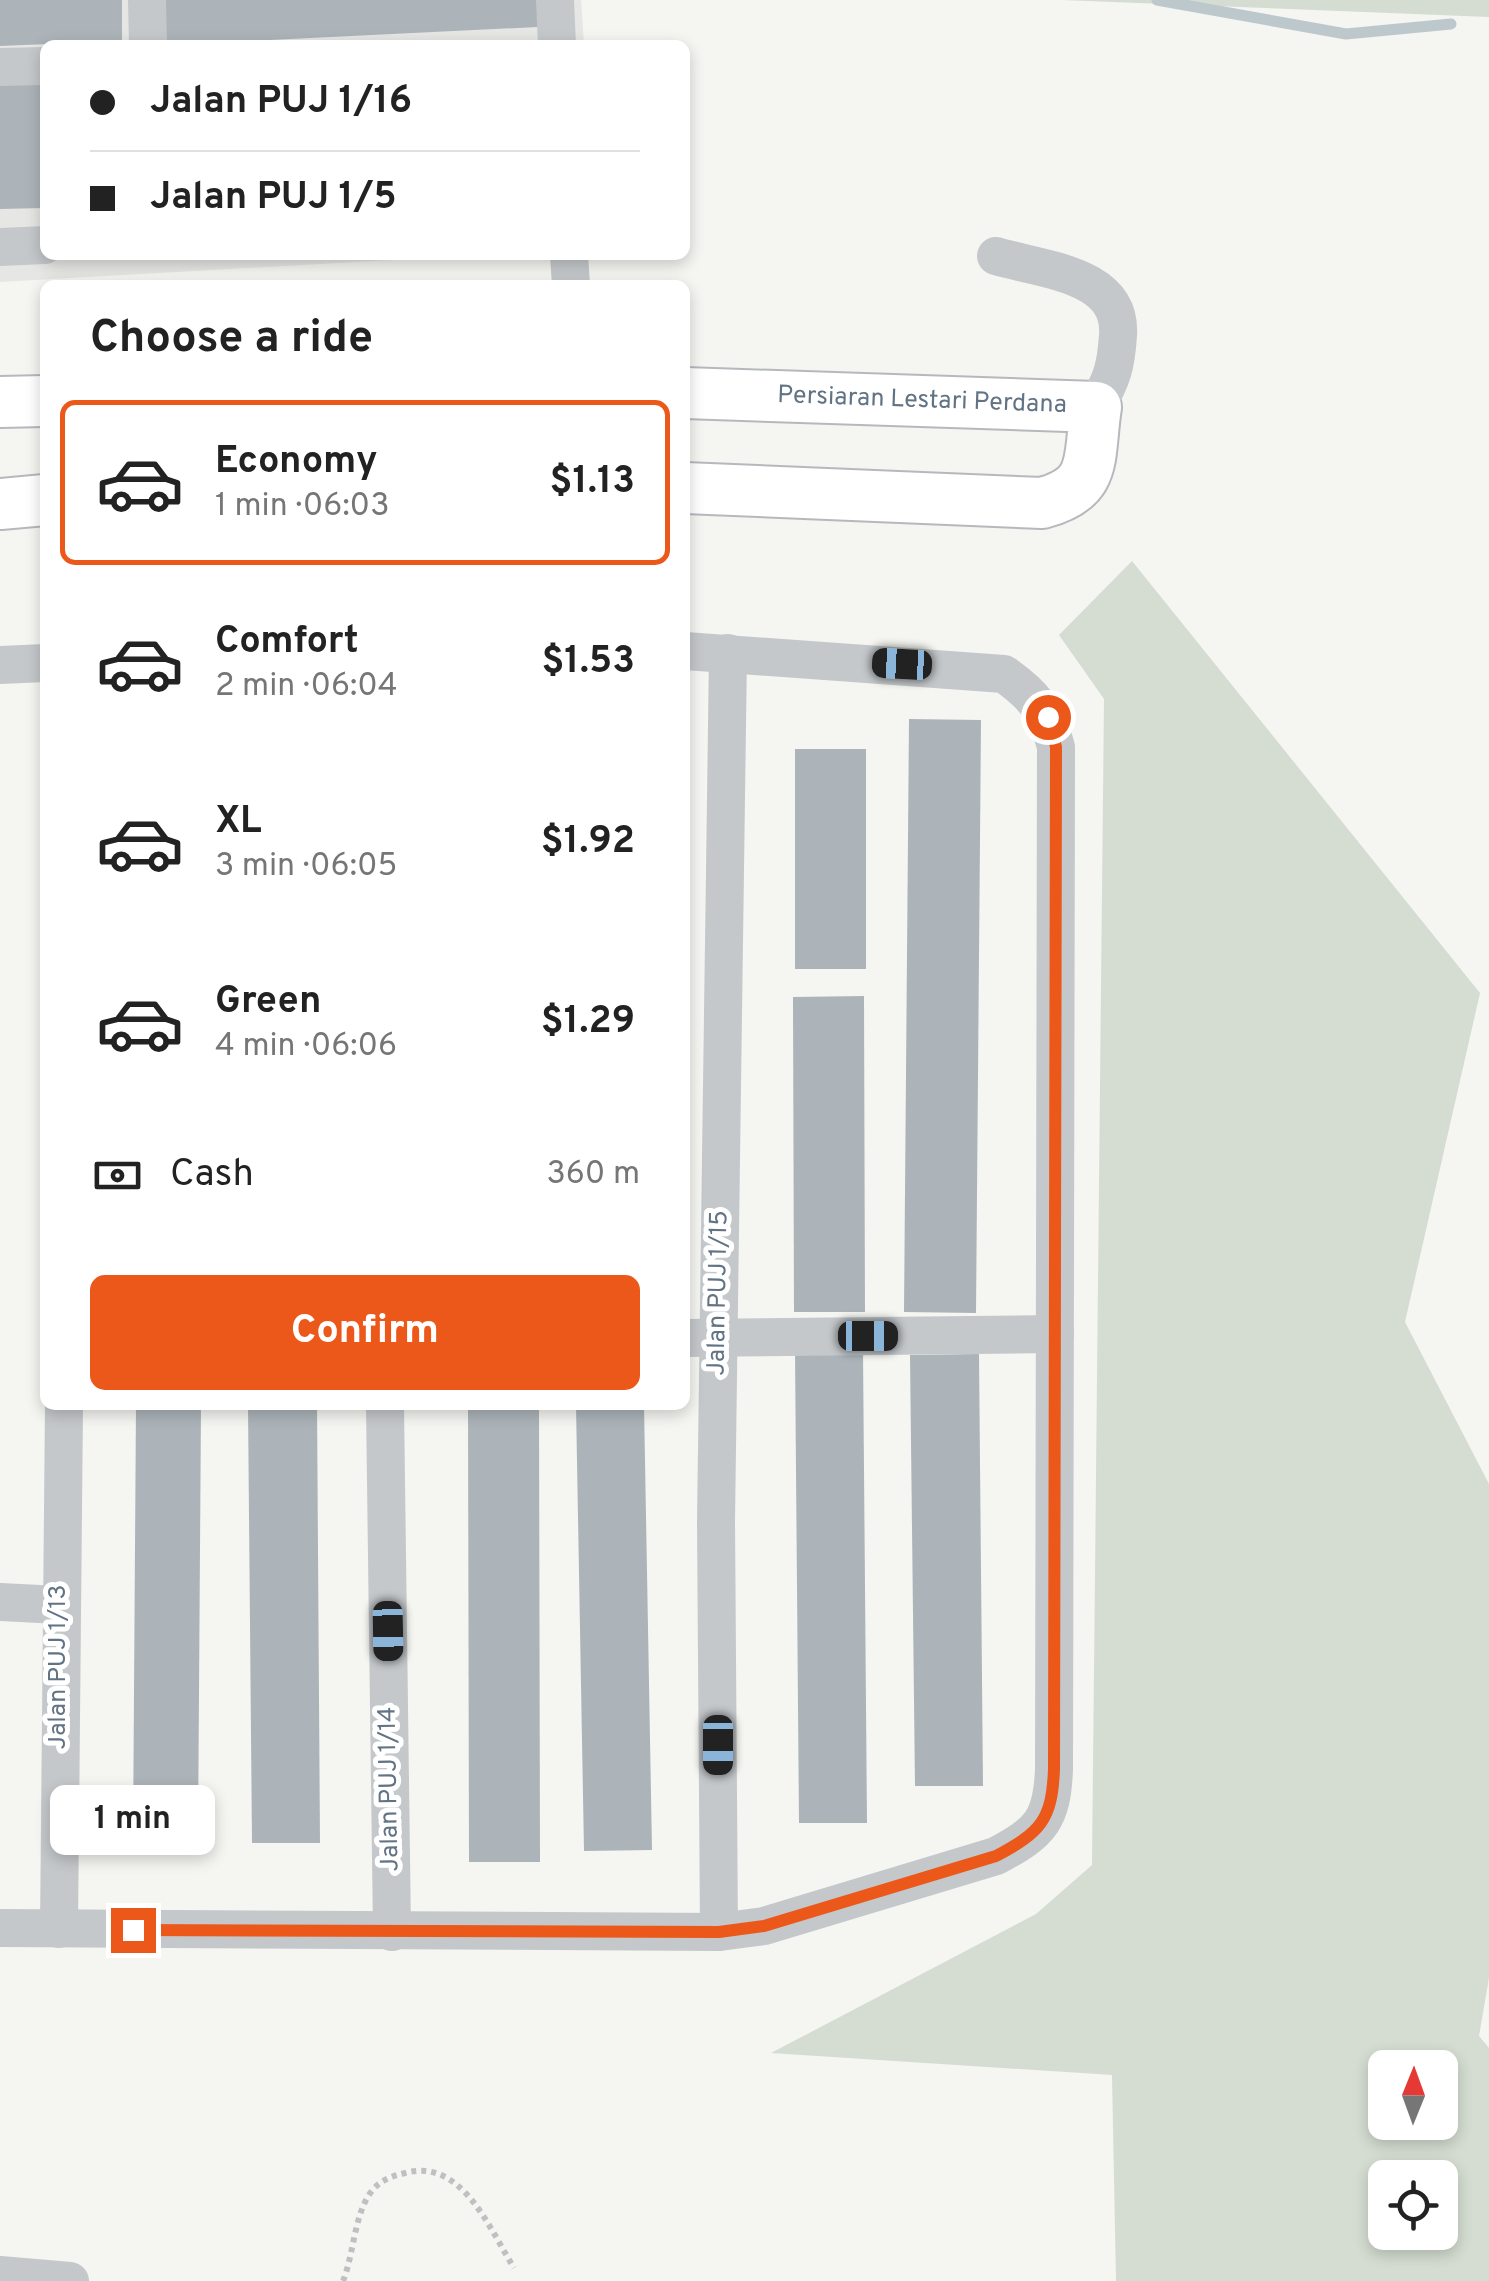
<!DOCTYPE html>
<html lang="en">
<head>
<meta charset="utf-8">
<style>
	:root { --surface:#fff; --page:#f6f6f6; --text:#222; --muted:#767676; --line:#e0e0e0; --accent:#ec571a }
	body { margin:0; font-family:Overpass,sans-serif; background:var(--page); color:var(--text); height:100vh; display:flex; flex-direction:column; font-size:38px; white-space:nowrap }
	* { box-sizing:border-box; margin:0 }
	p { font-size:32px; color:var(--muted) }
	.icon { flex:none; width:55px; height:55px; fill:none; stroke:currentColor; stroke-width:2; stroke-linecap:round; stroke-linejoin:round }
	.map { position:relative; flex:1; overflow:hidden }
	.drawer { position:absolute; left:40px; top:280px; width:650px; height:1130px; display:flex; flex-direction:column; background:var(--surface); border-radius:15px; box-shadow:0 5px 15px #0003 }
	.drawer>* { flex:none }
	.banner { position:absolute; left:40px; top:40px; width:650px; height:220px; border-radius:15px; box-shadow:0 5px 15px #0003; display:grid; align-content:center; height:220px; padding:0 50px; background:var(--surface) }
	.needle { width:65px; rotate:1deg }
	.fabs { position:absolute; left:1368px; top:2050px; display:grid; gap:20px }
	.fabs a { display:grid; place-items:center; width:90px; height:90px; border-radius:15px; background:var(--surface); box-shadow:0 5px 15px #0003; font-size:50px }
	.end { position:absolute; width:45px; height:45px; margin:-22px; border:12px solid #ec571a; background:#fff; box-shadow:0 0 0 5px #fff }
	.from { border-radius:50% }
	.bubble { position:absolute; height:70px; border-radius:15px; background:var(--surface); box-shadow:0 5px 15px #0003; font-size:32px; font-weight:700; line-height:70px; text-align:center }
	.car { position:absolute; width:30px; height:60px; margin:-30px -15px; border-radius:12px; box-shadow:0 0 8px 2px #0007; background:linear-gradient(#222 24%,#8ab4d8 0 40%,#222 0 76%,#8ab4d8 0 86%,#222 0) }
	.banner b { display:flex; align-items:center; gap:35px; height:95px; font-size:38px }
	.banner b+b { border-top:2px solid var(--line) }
	.banner i { width:25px; height:25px; background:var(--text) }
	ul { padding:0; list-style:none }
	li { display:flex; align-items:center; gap:30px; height:165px; margin:0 20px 15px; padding:0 30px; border:5px solid transparent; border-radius:15px }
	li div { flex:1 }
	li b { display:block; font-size:38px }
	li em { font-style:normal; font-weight:700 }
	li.on { border-color:var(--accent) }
	li>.icon { width:90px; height:90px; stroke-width:1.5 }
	h2 { padding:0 50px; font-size:45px; line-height:120px }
	.pay { display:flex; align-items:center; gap:25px; height:110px; padding:0 50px; font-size:38px }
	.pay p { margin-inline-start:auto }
	.button { display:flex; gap:20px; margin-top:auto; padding:20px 50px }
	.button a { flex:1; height:115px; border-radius:15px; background:var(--accent); color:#fff; font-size:40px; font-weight:700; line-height:115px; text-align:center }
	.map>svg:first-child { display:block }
</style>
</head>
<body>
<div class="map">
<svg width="1489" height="2281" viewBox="0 0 1489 2281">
	<rect width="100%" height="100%" fill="#f5f5f1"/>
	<polygon fill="#e6e7e5" points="0,0 581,0 584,45 45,45 45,255 478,255 0,282"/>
	<g fill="#d5ddd2" fill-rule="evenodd">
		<polygon points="1062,0 1489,0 1489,17"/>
		<path d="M1132 561 1480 993 1405 1322 1489 1484V1978L1479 2036 1489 2048V2281H1116L1112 2075 771 2053 1036 1914 1092 1865 1104 699 1059 635ZM1385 2068H1440V2122H1385ZM1385 2178H1440V2232H1385Z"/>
	</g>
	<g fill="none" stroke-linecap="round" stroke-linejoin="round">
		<polyline stroke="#bdc8cd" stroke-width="11" points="1157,0 1346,34 1451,24"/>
	</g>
	<g fill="#acb4ba">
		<polygon points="0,0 122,0 122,41 0,46"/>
		<polygon points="161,0 537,0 538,27 163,45"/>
		<polygon points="45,78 45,208 0,209 0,80"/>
		<polygon points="909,719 981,720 976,1313 904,1312"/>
		<rect x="795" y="749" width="71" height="220"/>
		<polygon points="864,996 865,1312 794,1312 793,997"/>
		<polygon points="795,1351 863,1351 867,1823 799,1823"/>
		<polygon points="979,1354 983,1786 915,1786 910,1355"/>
		<polygon points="136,1405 201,1405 198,1836 133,1836"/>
		<polygon points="248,1405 317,1405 320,1843 252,1843"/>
		<polygon points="468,1405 539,1405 540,1862 469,1862"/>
		<polygon points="576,1405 644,1405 652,1850 584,1851"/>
	</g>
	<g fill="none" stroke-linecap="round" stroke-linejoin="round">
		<defs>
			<g id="major">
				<path d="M685 393 1096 407C1088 458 1099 488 1042 503L685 488"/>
				<polyline points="0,402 45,401"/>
				<polyline points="0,504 45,500"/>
			</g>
		</defs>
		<use href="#major" stroke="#b5b9bd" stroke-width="54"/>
		<path stroke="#bec0c2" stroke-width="6" stroke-dasharray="5 5" stroke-linecap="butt" d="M343 2281C354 2254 354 2215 371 2192 380 2180 392 2176 405 2173 462 2157 490 2230 514 2268"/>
		<g stroke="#c4c8cb" stroke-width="38">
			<polyline points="147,0 148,45"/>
			<polyline points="555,0 557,45"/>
			<polyline points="0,67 45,66"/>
			<polyline points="0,247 45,245"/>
			<polyline points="569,255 571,285"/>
			<path d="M996 256C1043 270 1122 274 1118 335 1116 367 1112 379 1096 407"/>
			<polyline points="0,665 45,663"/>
			<polyline points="685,1338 1055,1334"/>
			<polyline points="385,1405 392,1932"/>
			<polyline points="0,1602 59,1605"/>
			<path d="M0 1928 719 1932 764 1926 996 1856C1041 1832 1052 1820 1054 1769L1056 747C1047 711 1034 695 1004 674L685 651"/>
			<polyline points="59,1929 64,1405"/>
			<polyline points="719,1932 716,1521 728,653"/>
			<polyline points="0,2275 70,2281"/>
		</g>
		<use href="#major" stroke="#fff" stroke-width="50"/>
	</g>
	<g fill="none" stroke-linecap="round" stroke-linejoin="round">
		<path stroke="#ec571a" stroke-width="12" d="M133 1930 719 1932 764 1926 996 1856C1041 1832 1052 1820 1054 1769L1056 747 1048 717"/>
	</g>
	<g text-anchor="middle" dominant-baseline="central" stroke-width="10" stroke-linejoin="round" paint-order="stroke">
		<g font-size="25" fill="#627384" stroke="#fff">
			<text transform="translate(922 401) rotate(2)">Persiaran Lestari Perdana</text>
			<text transform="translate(719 1293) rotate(-89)">Jalan PUJ 1/15</text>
			<text transform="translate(59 1667) rotate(-90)">Jalan PUJ 1/13</text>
			<text transform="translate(390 1789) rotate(-91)">Jalan PUJ 1/14</text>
		</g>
	</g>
</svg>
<div class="fabs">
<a><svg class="needle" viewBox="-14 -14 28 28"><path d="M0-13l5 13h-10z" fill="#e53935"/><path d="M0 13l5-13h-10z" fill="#767676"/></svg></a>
<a><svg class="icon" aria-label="locate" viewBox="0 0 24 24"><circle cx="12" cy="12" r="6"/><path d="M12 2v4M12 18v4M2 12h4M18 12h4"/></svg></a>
</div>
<i class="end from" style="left:1048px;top:717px"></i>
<i class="end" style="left:133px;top:1930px"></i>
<div class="bubble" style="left:50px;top:1785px;width:165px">1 min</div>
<i class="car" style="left:902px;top:664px;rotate:273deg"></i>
<i class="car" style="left:868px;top:1336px;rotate:90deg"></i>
<i class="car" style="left:388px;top:1631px;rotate:179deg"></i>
<i class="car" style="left:718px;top:1745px;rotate:180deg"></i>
<div class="banner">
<b><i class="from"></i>Jalan PUJ 1/16</b>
<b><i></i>Jalan PUJ 1/5</b>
</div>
<section class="drawer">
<h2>Choose a ride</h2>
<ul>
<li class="on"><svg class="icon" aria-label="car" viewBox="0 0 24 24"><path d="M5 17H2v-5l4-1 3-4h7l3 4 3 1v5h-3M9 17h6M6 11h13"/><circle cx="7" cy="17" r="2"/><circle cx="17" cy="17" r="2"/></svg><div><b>Economy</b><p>1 min · 06:03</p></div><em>$1.13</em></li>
<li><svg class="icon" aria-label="car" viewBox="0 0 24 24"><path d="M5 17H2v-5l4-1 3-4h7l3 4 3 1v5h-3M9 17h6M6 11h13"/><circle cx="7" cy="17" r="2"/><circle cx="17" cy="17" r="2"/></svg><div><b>Comfort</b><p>2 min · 06:04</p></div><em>$1.53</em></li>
<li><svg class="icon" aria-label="car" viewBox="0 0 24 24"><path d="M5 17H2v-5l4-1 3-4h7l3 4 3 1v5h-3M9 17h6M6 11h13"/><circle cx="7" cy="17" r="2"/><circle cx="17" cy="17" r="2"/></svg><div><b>XL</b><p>3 min · 06:05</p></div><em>$1.92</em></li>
<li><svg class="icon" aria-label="car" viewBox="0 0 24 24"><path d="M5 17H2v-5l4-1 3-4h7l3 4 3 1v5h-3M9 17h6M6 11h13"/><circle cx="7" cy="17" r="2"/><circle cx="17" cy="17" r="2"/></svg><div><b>Green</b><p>4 min · 06:06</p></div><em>$1.29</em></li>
</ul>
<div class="pay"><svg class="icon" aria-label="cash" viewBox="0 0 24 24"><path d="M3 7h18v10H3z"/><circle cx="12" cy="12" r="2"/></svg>Cash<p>360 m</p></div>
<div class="button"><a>Confirm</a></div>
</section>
</div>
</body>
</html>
